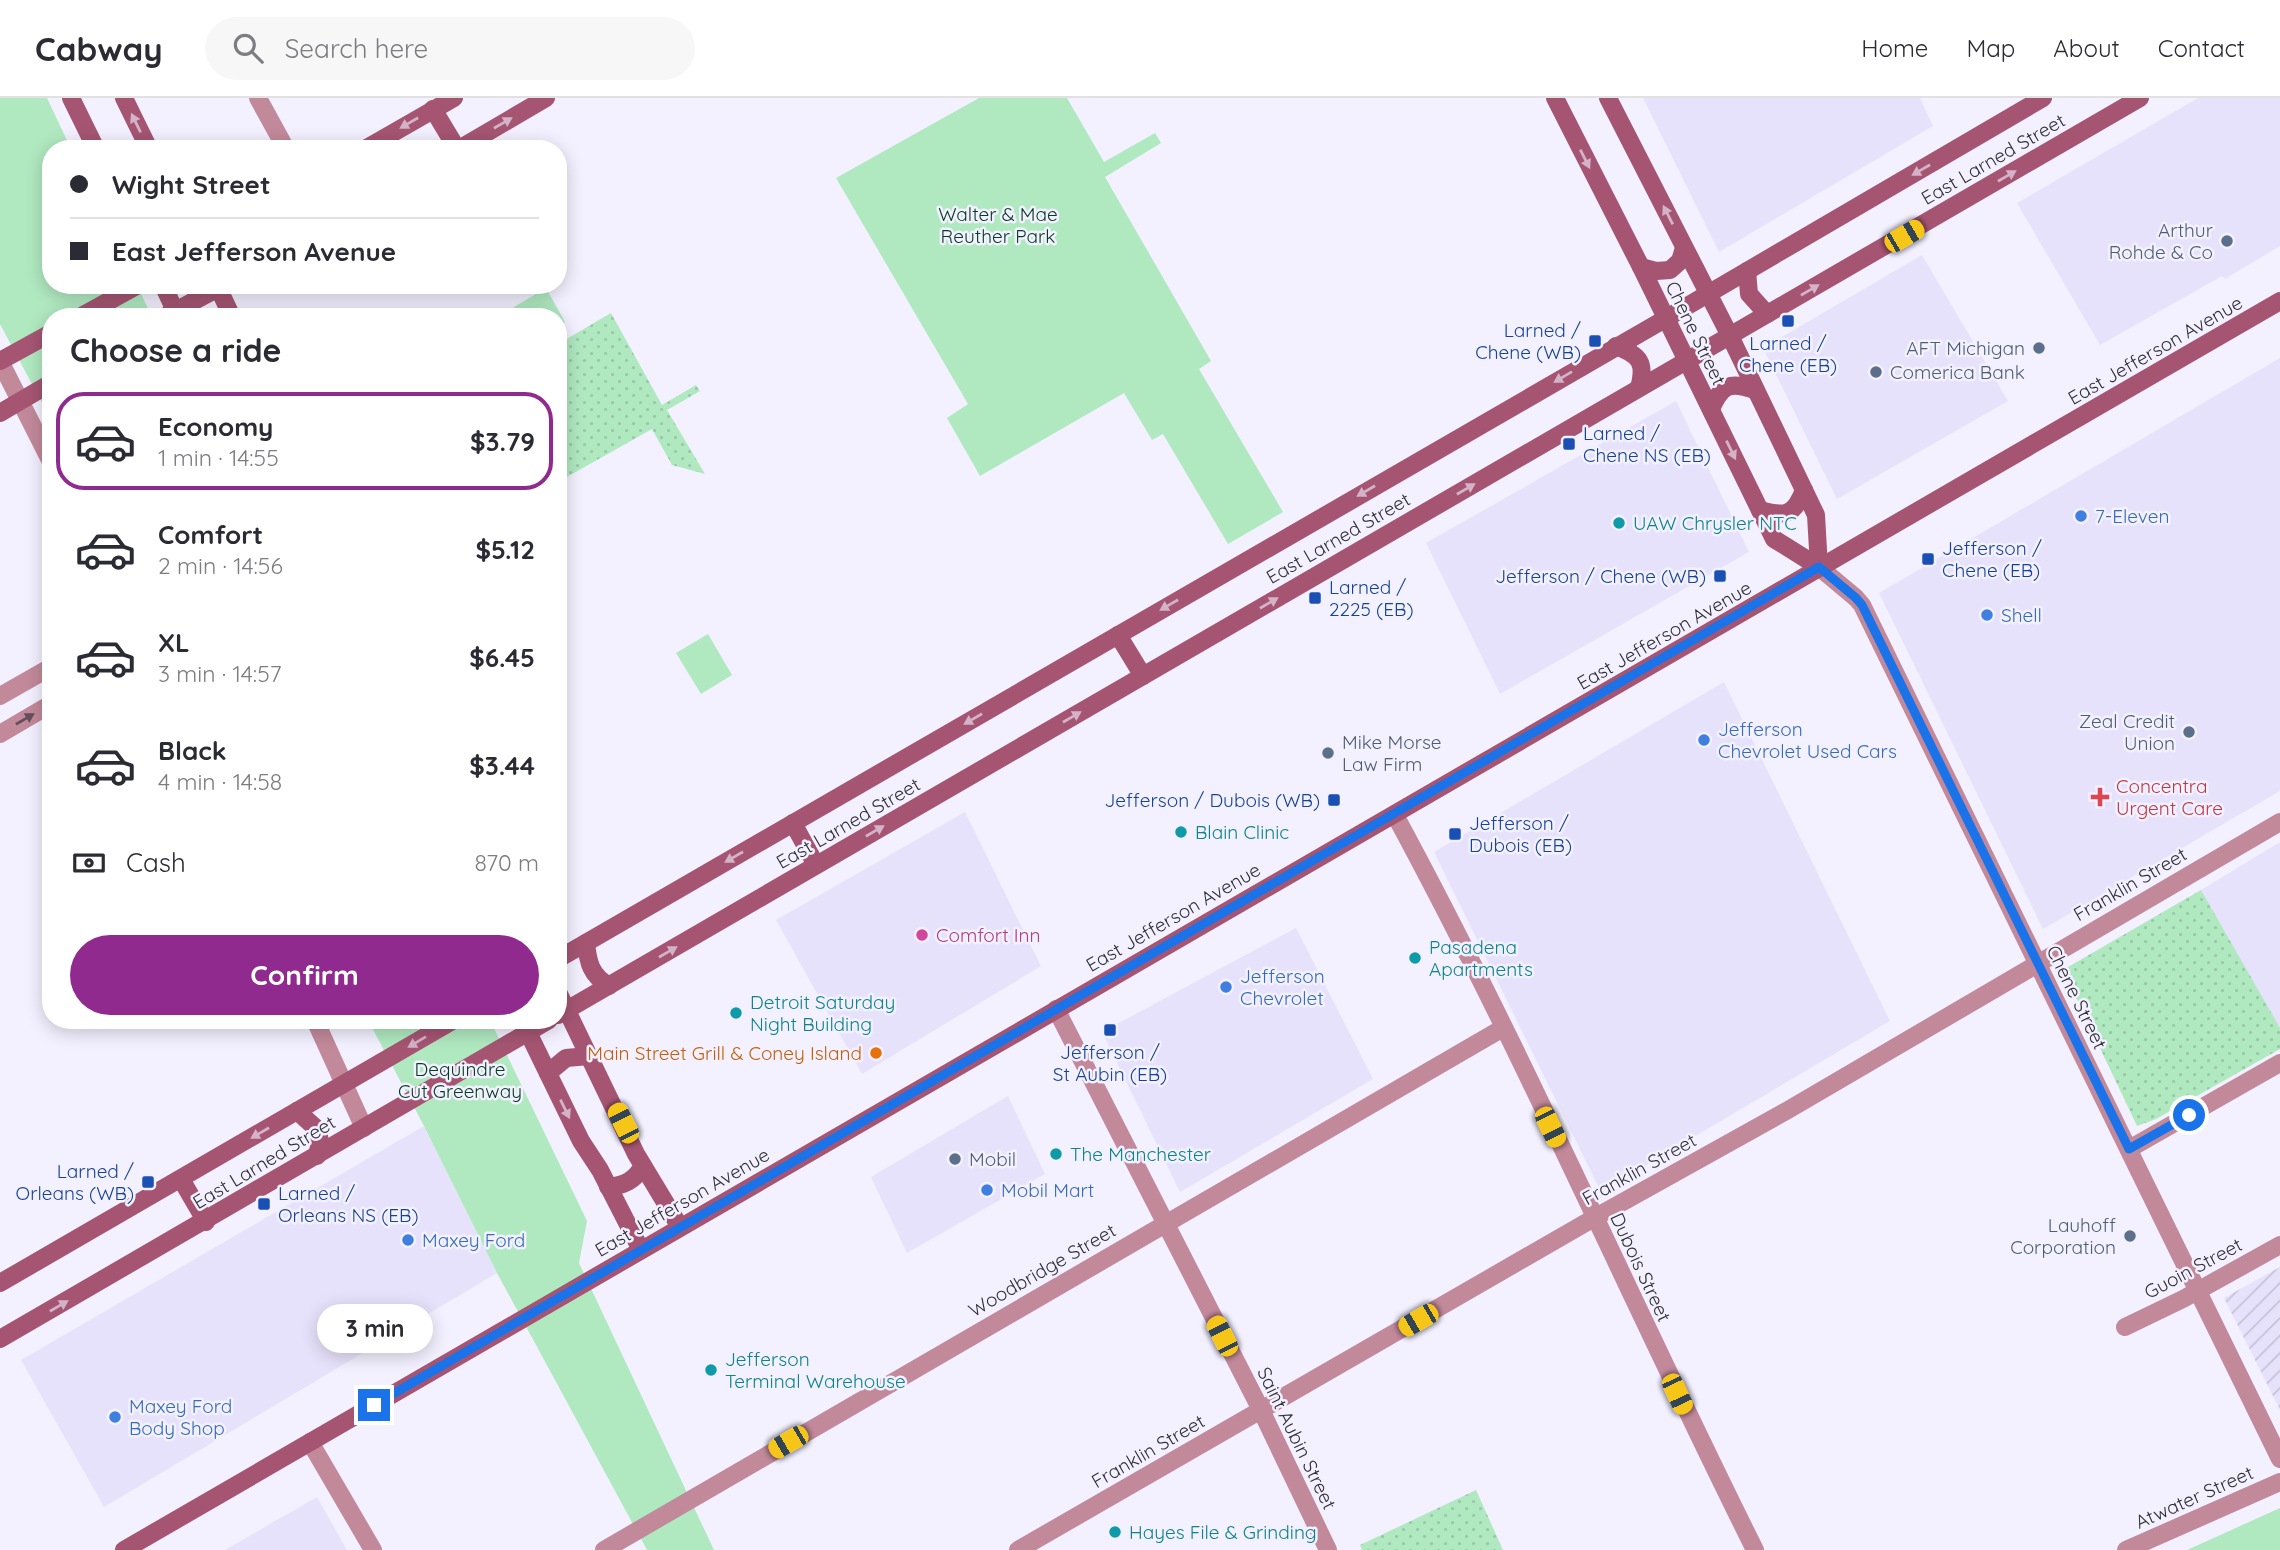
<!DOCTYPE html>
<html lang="en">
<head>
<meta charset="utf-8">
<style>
	:root { --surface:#fff; --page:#f7f7f7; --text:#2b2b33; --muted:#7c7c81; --line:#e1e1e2; --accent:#912a8f }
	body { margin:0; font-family:Quicksand,sans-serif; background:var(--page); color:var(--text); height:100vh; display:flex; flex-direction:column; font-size:26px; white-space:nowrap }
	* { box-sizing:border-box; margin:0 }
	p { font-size:23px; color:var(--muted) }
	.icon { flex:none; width:38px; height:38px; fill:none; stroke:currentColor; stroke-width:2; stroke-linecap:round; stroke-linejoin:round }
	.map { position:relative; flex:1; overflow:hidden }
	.sheet { position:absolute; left:42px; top:210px; width:525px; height:721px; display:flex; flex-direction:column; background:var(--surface); border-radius:28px; box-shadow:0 4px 18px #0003 }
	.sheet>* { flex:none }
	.top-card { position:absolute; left:42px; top:42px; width:525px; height:154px; border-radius:28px; box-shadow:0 4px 18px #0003; display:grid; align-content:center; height:154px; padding:0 28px; background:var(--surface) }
	.end { position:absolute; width:32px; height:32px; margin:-16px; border:9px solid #1a73e8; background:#fff; box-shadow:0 0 0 4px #fff }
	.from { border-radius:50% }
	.bubble { position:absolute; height:49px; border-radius:24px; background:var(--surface); box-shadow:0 4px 18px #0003; font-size:23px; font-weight:700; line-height:49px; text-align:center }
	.car { position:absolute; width:21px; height:42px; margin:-21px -10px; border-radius:9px; box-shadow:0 0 5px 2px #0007; background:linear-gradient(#f5c518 24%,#345 0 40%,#f5c518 0 76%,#345 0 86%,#f5c518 0) }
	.top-card b { display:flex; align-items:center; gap:24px; height:66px; font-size:26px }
	.top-card b+b { border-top:2px solid var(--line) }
	.top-card i { width:18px; height:18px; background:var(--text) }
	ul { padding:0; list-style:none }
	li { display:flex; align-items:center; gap:21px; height:98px; margin:0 14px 10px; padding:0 14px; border:4px solid transparent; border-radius:28px }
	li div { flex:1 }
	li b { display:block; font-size:26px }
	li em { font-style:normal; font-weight:700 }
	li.on { border-color:var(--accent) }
	li>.icon { width:63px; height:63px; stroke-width:1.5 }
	h2 { padding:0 28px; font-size:32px; line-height:84px }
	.pay { display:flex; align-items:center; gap:18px; height:77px; padding:0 28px; font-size:26px }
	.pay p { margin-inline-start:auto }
	.primary-button { display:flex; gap:14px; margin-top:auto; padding:14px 28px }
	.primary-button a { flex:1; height:80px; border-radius:42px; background:var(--accent); color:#fff; font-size:28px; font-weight:700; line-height:80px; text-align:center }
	header { display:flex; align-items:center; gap:42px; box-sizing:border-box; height:98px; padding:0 35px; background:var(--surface); border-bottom:2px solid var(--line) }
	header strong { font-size:33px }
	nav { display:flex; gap:38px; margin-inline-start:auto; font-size:24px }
	.search { width:490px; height:63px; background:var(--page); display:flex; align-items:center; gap:18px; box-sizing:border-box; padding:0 24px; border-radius:38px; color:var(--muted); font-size:26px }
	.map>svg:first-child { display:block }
</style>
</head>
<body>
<header>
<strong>Cabway</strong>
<div class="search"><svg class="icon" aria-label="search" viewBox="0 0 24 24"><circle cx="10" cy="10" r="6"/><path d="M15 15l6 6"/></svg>Search here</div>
<nav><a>Home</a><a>Map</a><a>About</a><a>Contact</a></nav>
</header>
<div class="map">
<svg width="2280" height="1452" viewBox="0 0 2280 1452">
	<defs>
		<pattern id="industrial-furrows" width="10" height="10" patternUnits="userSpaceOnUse" patternTransform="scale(1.75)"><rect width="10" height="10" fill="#e7e2fb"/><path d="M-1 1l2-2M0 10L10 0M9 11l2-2" fill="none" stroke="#c7c2d8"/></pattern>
		<pattern id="grass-dots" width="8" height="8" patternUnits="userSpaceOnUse" patternTransform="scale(1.75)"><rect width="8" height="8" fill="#b0e9c0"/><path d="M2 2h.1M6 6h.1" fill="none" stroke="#98c8a6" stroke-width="1.8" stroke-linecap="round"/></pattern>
	</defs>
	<rect width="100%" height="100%" fill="#f3f0ff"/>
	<g fill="#e7e2fb">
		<polygon points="1643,0 1920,0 1933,28 1719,154"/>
		<polygon points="2198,0 2280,0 2280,148 2225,181 2222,178 2100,247 2017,105"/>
		<polygon points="1922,157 2008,303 1837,401 1763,250"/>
		<polygon points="2280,260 2280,693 2043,831 1879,495"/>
		<polygon points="1676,303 1749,454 1500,596 1426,445"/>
		<polygon points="1724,584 1890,923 1601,1094 1434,754"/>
		<polygon points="965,714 1041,868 862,976 776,822"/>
		<polygon points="2280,744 2280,944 2063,872 2201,792"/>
		<polygon points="1296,830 1373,981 1180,1094 1102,934"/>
		<polygon points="1008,998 1045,1076 907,1155 871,1079"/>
		<polygon points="424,1028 497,1175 104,1409 21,1262"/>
		<polygon points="317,1399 347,1452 225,1452"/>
	</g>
	<polygon fill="url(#industrial-furrows)" points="2280,1169 2280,1312 2224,1200"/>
	<g fill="url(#grass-dots)">
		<polygon points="611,215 662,307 696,287 700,293 667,312 705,376 672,367 652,331 558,384 558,367 567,361 558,346 558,246"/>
		<polygon points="2201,792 2280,930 2280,951 2156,1021 2137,1028 2063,872"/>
		<polygon points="1476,1392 1503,1452 1362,1452 1360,1447"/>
	</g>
	<g fill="#b0e9c0">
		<polygon points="0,0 47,0 71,51 51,51 51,187 137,187 152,219 51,219 51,322 0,226"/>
		<polygon points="979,0 1067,0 1104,64 1155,35 1161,45 1105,79 1211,263 1199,271 1283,414 1228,446 1163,336 1152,342 1124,295 980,378 947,320 968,306 836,80"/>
		<polygon points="546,190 565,224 558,228 558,219 519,219 514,209"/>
		<polygon points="708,536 732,577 701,596 676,555"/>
		<polygon points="368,922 490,922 587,1123 579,1165 714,1452 647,1452 497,1175 424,1028"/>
		<polygon points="2280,1410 2280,1452 2187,1452"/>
	</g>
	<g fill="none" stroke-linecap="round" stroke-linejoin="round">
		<g stroke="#c2899b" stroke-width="18">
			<polyline points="258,0 286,51"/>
			<polyline points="0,263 51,364"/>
			<polyline points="1819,469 1856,500 1862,507 2280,1361"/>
			<polyline points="0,598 51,569"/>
			<polyline points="0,636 51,606"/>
			<path d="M1395 717C1525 957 1633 1208 1755 1452"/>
			<polyline points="1056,911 1261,1312 1328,1452"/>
			<polyline points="315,922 364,1030"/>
			<polyline points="2129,1051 2280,965"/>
			<polyline points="2125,1229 2183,1201 2280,1147"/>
			<polyline points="310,1344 373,1452"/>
			<polyline points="604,1452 1503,930"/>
			<polyline points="1018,1452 1594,1120 1788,1012 2280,724"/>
			<polyline points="2126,1452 2280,1384"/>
		</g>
		<g stroke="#a55572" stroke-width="18">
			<polyline points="71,0 96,51"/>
			<polyline points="124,0 149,51"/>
			<polyline points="1555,0 1641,169 1774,441 1819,469"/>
			<polyline points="1608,0 1730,238 1816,417 1819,469"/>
			<polyline points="433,11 457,51"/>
			<polyline points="365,51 454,0"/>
			<polyline points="459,51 546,0"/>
			<polyline points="1641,169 1656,173 1670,172 1680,163 1684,150"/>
			<polyline points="1747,173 1749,196 1767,216"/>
			<polyline points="163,187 178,219"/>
			<polyline points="217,187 232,219"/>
			<polyline points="80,219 138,187"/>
			<polyline points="164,219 224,187"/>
			<path d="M1616 248C1640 257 1646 265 1639 290"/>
			<polyline points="0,263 51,235"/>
			<path d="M1711 311C1722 287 1729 283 1755 292"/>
			<polyline points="0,315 51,285"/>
			<path d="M1760 412C1785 419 1794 418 1804 392"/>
			<polyline points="1118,537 1143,578"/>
			<polyline points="793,725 816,767"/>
			<path d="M586 845C588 865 591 877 609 888"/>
			<polyline points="558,861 1665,221 2043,0"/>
			<polyline points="558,894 636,1056 680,1129"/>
			<polyline points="558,917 2140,0"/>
			<polyline points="522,922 581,1043 600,1072 641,1152"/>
			<polyline points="548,975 566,960 589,958"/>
			<polyline points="297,1013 318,1032 320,1044 317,1058"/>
			<polyline points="181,1081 206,1124"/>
			<path d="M608 1089C625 1087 634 1083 643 1068"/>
			<polyline points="0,1185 454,922"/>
			<polyline points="0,1241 549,922"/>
			<polyline points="124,1452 2280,203"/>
		</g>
	</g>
	<defs><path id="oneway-solid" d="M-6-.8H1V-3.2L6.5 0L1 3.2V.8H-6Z" transform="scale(1.75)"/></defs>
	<g fill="#d4b2c7">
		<use href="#oneway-solid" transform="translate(136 25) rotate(-116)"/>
		<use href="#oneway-solid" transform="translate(409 25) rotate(150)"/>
		<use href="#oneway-solid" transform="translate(503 25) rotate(-30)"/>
		<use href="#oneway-solid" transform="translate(1585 61) rotate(63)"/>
		<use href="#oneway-solid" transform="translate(1921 72) rotate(150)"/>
		<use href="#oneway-solid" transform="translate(2007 78) rotate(-30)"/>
		<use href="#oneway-solid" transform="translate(1668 117) rotate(-117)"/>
		<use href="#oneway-solid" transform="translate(1810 192) rotate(-30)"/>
		<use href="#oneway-solid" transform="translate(1563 279) rotate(149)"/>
		<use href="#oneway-solid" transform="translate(1731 352) rotate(64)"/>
		<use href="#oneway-solid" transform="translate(1466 391) rotate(-30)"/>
		<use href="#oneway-solid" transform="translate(1366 393) rotate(150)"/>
		<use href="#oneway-solid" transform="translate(1269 505) rotate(-30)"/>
		<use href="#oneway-solid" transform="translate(1169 507) rotate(150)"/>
		<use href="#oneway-solid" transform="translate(1072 619) rotate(-30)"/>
		<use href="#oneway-solid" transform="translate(973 621) rotate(150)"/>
		<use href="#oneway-solid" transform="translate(875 733) rotate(-30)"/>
		<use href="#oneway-solid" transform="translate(734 759) rotate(150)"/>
		<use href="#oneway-solid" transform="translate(668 854) rotate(-30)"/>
		<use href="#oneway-solid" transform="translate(417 944) rotate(149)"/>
		<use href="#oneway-solid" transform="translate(565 1011) rotate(64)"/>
		<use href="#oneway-solid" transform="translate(260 1035) rotate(150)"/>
		<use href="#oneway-solid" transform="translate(59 1208) rotate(-30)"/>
	</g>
	<use fill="#644f5a" href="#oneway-solid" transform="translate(25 621) rotate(-30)"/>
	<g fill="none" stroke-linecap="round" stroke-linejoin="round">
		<polyline stroke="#1a73e8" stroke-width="9" points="374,1307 1819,469 1856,500 1862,507 2129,1051 2189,1017"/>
	</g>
	<g fill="#5c6f8a" stroke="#f3f0ff" stroke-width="2.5">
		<circle cx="2227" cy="143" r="7"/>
		<circle cx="2039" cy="250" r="7"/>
		<circle cx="1876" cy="274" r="7"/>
		<circle cx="2189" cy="634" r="7"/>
		<circle cx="1328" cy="655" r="7"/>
		<circle cx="955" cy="1061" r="7"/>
		<circle cx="2130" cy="1138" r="7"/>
	</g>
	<g fill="#1a4fb4" stroke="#f3f0ff" stroke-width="2.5">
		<rect x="1781" y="216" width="14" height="14" rx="3.5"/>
		<rect x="1588" y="236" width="14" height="14" rx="3.5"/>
		<rect x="1562" y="339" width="14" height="14" rx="3.5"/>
		<rect x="1921" y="454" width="14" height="14" rx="3.5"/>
		<rect x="1713" y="471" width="14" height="14" rx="3.5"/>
		<rect x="1308" y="493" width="14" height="14" rx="3.5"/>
		<rect x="1327" y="695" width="14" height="14" rx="3.5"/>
		<rect x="1448" y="729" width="14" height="14" rx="3.5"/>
		<rect x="1103" y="925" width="14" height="14" rx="3.5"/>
		<rect x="141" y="1077" width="14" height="14" rx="3.5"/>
		<rect x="257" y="1099" width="14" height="14" rx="3.5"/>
	</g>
	<g fill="#3f7fe0" stroke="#f3f0ff" stroke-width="2.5">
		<circle cx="2081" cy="418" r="7"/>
		<circle cx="1987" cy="517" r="7"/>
		<circle cx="1704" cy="642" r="7"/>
		<circle cx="1226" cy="889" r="7"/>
		<circle cx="987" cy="1092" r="7"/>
		<circle cx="408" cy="1142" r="7"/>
		<circle cx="115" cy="1319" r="7"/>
	</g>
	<g fill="#0f9aa8" stroke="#f3f0ff" stroke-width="2.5">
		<circle cx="1619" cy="425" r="7"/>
		<circle cx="1181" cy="734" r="7"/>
		<circle cx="1415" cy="860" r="7"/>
		<circle cx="736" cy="915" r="7"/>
		<circle cx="1056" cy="1056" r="7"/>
		<circle cx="711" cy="1272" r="7"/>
		<circle cx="1115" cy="1434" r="7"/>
	</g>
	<path fill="#e0444e" stroke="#f3f0ff" stroke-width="2.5" d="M2096.5 688.5h7v7h7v7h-7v7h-7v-7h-7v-7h7z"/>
	<circle fill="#d1479c" stroke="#f3f0ff" stroke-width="2.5" cx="922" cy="837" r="7"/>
	<circle fill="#e8710a" stroke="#f3f0ff" stroke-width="2.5" cx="876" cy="955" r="7"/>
	<g text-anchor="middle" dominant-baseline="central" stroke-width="5" stroke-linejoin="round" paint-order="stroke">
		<g font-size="19" fill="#323037" stroke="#f3f0ff">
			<text transform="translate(1993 61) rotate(-30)">East Larned Street</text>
			<text transform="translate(1696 235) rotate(64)">Chene Street</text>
			<text transform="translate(2155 252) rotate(-30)">East Jefferson Avenue</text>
			<text transform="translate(1338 440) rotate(-30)">East Larned Street</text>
			<text transform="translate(1664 537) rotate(-30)">East Jefferson Avenue</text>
			<text transform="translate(848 725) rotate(-30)">East Larned Street</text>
			<text transform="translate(2130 786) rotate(-30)">Franklin Street</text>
			<text transform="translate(1173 819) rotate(-30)">East Jefferson Avenue</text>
			<text transform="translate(2077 899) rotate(64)">Chene Street</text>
			<text transform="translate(264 1064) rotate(-31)">East Larned Street</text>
			<text transform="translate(1639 1071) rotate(-29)">Franklin Street</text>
			<text transform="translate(682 1104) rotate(-30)">East Jefferson Avenue</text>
			<text transform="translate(1641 1169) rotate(65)">Dubois Street</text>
			<text transform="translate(2193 1170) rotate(-28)">Guoin Street</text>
			<text transform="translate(1042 1172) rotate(-30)">Woodbridge Street</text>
			<text transform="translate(1297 1340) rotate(64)">Saint Aubin Street</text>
			<text transform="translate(1148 1353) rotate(-30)">Franklin Street</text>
			<text transform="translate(2194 1399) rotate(-24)">Atwater Street</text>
		</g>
		<g font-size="19" fill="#043e1f" stroke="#f3f0ff">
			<text x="998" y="116">Walter &amp; Mae<tspan x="998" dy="22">Reuther Park</tspan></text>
			<text x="460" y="971">Dequindre<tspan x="460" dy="22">Cut Greenway</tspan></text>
		</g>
		<g font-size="19" fill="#4e5e75" stroke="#f3f0ff" text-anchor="end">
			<text x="2213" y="132">Arthur<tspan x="2213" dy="22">Rohde &amp; Co</tspan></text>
			<text x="2025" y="250">AFT Michigan</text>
			<text x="1890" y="274" text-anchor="start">Comerica Bank</text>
			<text x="2175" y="623">Zeal Credit<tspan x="2175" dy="22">Union</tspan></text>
			<text x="1342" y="644" text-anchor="start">Mike Morse<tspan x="1342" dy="22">Law Firm</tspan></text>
			<text x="969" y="1061" text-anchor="start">Mobil</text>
			<text x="2116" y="1127">Lauhoff<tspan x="2116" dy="22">Corporation</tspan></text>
		</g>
		<g font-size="19" fill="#164399" stroke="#f3f0ff" text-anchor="start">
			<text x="1581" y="232" text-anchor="end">Larned /<tspan x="1581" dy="22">Chene (WB)</tspan></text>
			<text x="1788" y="245" text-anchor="middle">Larned /<tspan x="1788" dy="22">Chene (EB)</tspan></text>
			<text x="1583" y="335">Larned /<tspan x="1583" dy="22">Chene NS (EB)</tspan></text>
			<text x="1942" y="450">Jefferson /<tspan x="1942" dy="22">Chene (EB)</tspan></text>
			<text x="1706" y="478" text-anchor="end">Jefferson / Chene (WB)</text>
			<text x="1329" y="489">Larned /<tspan x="1329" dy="22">2225 (EB)</tspan></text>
			<text x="1320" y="702" text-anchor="end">Jefferson / Dubois (WB)</text>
			<text x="1469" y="725">Jefferson /<tspan x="1469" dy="22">Dubois (EB)</tspan></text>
			<text x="1110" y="954" text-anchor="middle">Jefferson /<tspan x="1110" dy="22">St Aubin (EB)</tspan></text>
			<text x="134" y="1073" text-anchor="end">Larned /<tspan x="134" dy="22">Orleans (WB)</tspan></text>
			<text x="278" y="1095">Larned /<tspan x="278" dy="22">Orleans NS (EB)</tspan></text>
		</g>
		<g font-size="19" fill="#366cbe" stroke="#f3f0ff" text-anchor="start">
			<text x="2095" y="418">7-Eleven</text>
			<text x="2001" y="517">Shell</text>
			<text x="1718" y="631">Jefferson<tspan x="1718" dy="22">Chevrolet Used Cars</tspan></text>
			<text x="1240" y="878">Jefferson<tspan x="1240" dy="22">Chevrolet</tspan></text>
			<text x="1001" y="1092">Mobil Mart</text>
			<text x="422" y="1142">Maxey Ford</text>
			<text x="129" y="1308">Maxey Ford<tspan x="129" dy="22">Body Shop</tspan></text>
		</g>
		<g font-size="19" fill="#0d838f" stroke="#f3f0ff" text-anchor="start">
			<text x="1633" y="425">UAW Chrysler NTC</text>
			<text x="1195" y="734">Blain Clinic</text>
			<text x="1429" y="849">Pasadena<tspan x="1429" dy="22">Apartments</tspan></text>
			<text x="750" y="904">Detroit Saturday<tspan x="750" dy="22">Night Building</tspan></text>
			<text x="1070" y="1056">The Manchester</text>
			<text x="725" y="1261">Jefferson<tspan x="725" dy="22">Terminal Warehouse</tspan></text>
			<text x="1129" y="1434">Hayes File &amp; Grinding</text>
		</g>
		<g font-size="19" fill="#be3a42" stroke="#f3f0ff" text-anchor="start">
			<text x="2116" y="688">Concentra<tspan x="2116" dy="22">Urgent Care</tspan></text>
		</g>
		<g font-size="19" fill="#b23c85" stroke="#f3f0ff" text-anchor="start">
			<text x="936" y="837">Comfort Inn</text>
		</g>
		<g font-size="19" fill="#c56008" stroke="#f3f0ff" text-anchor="end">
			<text x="862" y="955">Main Street Grill &amp; Coney Island</text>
		</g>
	</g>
</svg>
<i class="end from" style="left:2189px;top:1017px"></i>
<i class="end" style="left:374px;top:1307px"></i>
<div class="bubble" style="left:317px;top:1206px;width:116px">3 min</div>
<i class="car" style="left:1904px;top:138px;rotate:60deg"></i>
<i class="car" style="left:623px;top:1025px;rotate:333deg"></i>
<i class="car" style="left:1550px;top:1029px;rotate:154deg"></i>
<i class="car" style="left:1418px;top:1222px;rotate:240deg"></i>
<i class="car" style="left:1222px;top:1238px;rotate:333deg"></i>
<i class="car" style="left:1677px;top:1296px;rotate:155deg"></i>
<i class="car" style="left:788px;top:1344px;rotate:240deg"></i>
<div class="top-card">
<b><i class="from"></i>Wight Street</b>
<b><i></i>East Jefferson Avenue</b>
</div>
<section class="sheet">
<h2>Choose a ride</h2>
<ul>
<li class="on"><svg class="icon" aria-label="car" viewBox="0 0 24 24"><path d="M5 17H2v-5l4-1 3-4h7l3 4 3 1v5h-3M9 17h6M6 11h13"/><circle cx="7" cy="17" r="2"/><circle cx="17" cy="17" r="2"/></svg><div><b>Economy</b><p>1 min · 14:55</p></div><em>$3.79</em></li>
<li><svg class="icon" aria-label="car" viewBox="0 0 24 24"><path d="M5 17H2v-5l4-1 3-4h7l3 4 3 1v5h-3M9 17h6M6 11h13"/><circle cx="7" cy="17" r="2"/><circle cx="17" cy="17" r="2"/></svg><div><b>Comfort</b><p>2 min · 14:56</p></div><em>$5.12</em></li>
<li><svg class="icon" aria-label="car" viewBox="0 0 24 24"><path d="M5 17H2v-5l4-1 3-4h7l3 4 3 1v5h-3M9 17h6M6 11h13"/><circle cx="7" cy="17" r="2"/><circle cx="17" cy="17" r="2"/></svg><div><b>XL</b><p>3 min · 14:57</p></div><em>$6.45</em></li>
<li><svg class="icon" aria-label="car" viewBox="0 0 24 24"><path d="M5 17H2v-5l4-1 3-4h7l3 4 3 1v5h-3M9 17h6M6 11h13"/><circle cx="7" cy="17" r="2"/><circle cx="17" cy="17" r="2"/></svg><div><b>Black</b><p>4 min · 14:58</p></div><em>$3.44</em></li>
</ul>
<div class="pay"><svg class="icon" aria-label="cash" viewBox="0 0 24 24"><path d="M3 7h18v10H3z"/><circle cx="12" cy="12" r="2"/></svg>Cash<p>870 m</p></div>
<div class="primary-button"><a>Confirm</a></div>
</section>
</div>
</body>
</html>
